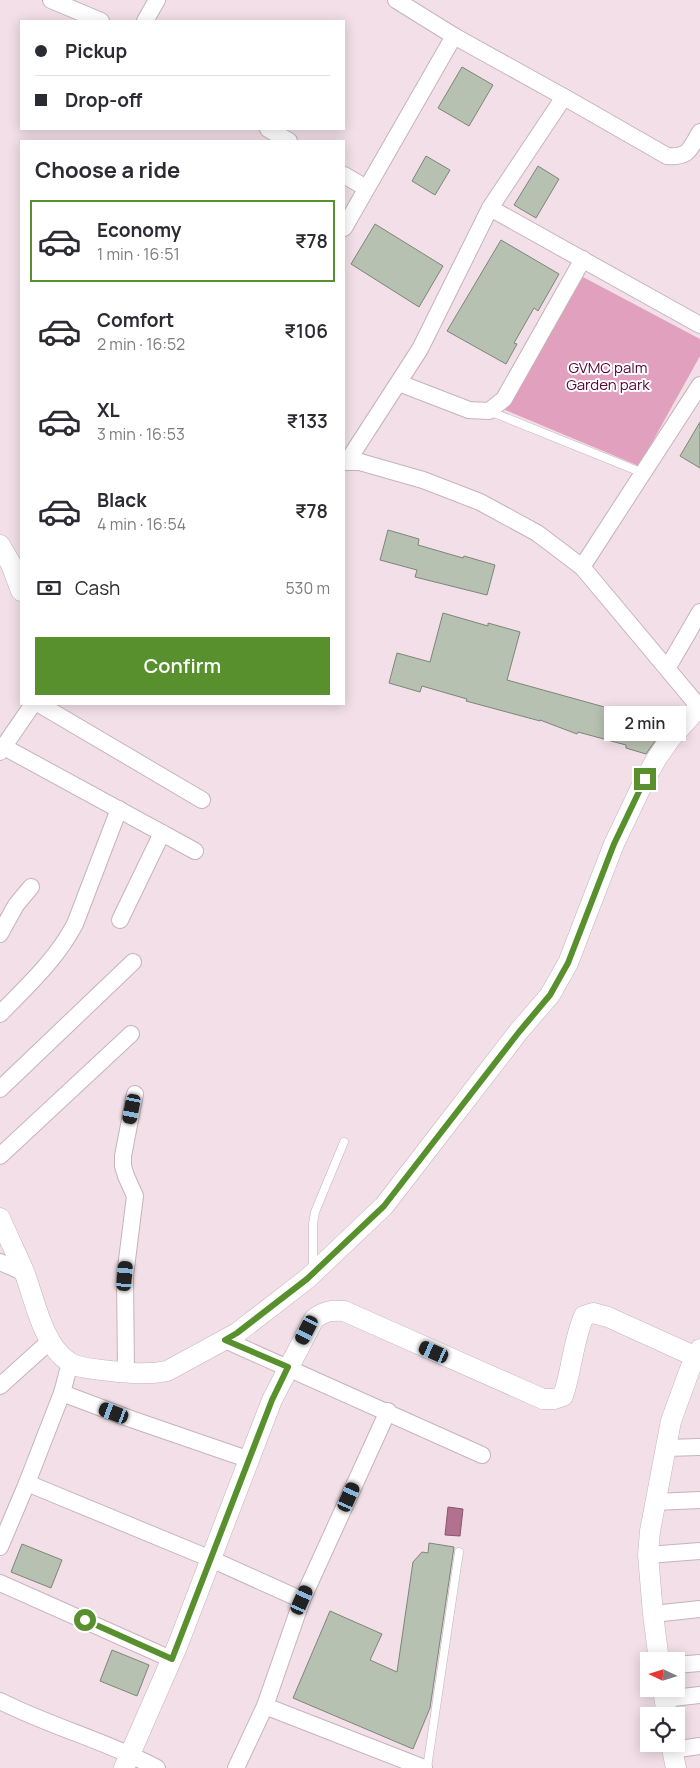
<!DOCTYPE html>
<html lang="en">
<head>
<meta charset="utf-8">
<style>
	:root { --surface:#fff; --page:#f7f7f7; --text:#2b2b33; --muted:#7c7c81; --line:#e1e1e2; --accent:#57902c }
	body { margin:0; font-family:Manrope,sans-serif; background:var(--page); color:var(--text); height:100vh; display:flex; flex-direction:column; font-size:19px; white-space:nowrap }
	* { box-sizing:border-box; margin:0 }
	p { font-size:16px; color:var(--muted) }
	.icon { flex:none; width:28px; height:28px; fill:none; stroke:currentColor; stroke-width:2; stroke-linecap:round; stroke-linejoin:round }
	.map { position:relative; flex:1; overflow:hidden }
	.details { position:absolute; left:20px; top:140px; width:325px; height:565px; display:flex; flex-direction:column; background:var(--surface); border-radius:0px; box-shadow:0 2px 12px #0003 }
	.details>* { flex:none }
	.banner { position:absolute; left:20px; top:20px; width:325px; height:110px; border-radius:0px; box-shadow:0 2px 12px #0003; display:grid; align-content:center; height:110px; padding:0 15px; background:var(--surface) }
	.needle { width:32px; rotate:274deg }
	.tools { position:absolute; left:640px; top:1652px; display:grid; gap:10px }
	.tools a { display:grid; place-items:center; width:45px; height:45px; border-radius:0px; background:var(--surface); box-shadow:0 2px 12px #0003; font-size:25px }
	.end { position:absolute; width:22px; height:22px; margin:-11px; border:6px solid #57902c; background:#fff; box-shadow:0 0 0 2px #fff }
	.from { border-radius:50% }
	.bubble { position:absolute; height:35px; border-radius:0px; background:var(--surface); box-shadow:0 2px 12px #0003; font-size:16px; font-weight:600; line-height:35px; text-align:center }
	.car { position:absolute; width:15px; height:30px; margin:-15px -8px; border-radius:6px; box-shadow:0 0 4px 1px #0007; background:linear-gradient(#222 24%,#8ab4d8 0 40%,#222 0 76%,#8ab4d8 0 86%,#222 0) }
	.banner b { display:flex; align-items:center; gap:18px; height:48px; font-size:19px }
	.banner b+b { border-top:1px solid var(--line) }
	.banner i { width:12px; height:12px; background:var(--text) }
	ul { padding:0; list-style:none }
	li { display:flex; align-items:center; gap:15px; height:82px; margin:0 10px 8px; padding:0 5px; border:2px solid transparent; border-radius:0px }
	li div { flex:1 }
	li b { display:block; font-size:19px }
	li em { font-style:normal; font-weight:600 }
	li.on { border-color:var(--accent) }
	li>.icon { width:45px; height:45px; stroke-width:1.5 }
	h2 { padding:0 15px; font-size:22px; line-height:60px }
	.pay { display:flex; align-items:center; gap:12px; height:55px; padding:0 15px; font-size:19px }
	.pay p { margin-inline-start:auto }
	.primary-button { display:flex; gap:10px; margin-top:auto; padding:10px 15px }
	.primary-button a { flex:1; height:58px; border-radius:0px; background:var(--accent); color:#fff; font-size:20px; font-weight:600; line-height:58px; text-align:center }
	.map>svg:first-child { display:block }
</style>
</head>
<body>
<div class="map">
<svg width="700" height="1768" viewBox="0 0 700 1768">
	<rect width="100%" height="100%" fill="#f2dfe7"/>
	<polygon fill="#e1a0be" points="583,277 700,339 700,356 639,466 505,410"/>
	<polygon fill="#b1718f" stroke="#86576c" points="448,1507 463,1509 460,1536 445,1535"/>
	<g fill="#b7c1b1" stroke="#7c8677">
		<polygon points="462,67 493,85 469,126 438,108"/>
		<polygon points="426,156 450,170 435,195 412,181"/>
		<polygon points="538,166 559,179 536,218 514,205"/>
		<polygon points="375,224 443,266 419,307 351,264"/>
		<polygon points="501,240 559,274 538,311 534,308 514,343 517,344 506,364 447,331"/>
		<polygon points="700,422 700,468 680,456"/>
		<polygon points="388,530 419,539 418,545 463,558 464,556 495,565 487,595 415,577 417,570 380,560"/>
		<polygon points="443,613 488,626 488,623 520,632 507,680 626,713 624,717 667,724 646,754 626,748 626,745 578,732 577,734 540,720 540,721 466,701 467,699 422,686 420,692 389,683 397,653 430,662"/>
		<polygon points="429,1543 454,1547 430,1708 413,1749 293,1698 330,1611 382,1634 370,1660 397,1672 413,1562 422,1552 428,1553"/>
		<polygon points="22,1544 62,1560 51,1588 11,1572"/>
		<polygon points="112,1650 149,1665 137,1696 100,1681"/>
	</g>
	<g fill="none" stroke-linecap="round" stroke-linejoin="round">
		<defs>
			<g id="service">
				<polyline points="489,411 643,473"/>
				<polyline points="313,1269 313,1224 315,1212 344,1142"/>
				<polyline points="427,1768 459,1552"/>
			</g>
			<g id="minor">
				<polyline points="51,0 101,21"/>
				<polyline points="396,0 454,36"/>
				<polyline points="145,21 157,0"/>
				<polyline points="268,129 289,141"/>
				<path d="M700 132C690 149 689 158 667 156L564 97 490 208 700 325"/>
				<polyline points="344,175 366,188"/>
				<polyline points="344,228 454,36 564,97"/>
				<polyline points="399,383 469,410 489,411 504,399 583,259"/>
				<polyline points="344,462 360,462 423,480 480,502 537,533 582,567 700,708"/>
				<polyline points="347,462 420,349 490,208"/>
				<polyline points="582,567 700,385"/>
				<polyline points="668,667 700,612"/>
				<polyline points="39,704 202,800"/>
				<polyline points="4,747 195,851"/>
				<polyline points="0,752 33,704"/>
				<polyline points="120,920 162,833"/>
				<polyline points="0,934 16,905 31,887"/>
				<path d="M0 1014C28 985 56 960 75 924L119 809"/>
				<polyline points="0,1089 133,962"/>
				<polyline points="0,1156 131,1034"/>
				<polyline points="0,1262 25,1273"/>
				<polyline points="225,1340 482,1455"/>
				<polyline points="70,1363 62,1393 131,1419 250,1460"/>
				<polyline points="126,1373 125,1276 135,1196 126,1176 123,1166 123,1156 135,1094"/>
				<polyline points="0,1386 50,1341"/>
				<polyline points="665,1448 700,1447"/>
				<polyline points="27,1483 211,1559 302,1600"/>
				<polyline points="655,1502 700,1500"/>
				<polyline points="0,1547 27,1483 62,1393"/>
				<polyline points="648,1555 700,1551"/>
				<polyline points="0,1583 171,1659"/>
				<polyline points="653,1614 700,1609"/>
				<polyline points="676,1665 700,1663"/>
				<polyline points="664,1699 700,1695"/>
				<path d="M0 1701C51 1727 107 1741 157 1768"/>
				<polyline points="265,1706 424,1768"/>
				<polyline points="672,1750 700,1746"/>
				<polyline points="236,1768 265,1706 302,1600 388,1411"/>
			</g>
			<g id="tertiary">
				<polyline points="0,545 11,564 21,591"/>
				<path d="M0 1218C8 1237 17 1255 25 1274 35 1301 43 1345 69 1362 79 1369 98 1369 110 1371 129 1373 148 1375 167 1371L237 1333 307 1279 384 1206 519 1031 550 995 568 963 614 844 645 779 657 758 671 738 699 707"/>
				<polyline points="659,1661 653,1614 648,1555 650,1531 671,1421 690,1369 700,1349"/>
				<polyline points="663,1689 667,1716"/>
				<polyline points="671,1744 676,1768"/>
				<path d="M124 1768 177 1647 272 1400 314 1319C324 1311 331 1310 344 1311L543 1399H554L563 1396C572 1370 573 1341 584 1316L593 1313 608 1317 696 1357"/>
			</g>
		</defs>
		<use href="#service" stroke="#c6b3bb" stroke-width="9"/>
		<use href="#minor" stroke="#c6b3bb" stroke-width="18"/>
		<use href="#tertiary" stroke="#c6b3bb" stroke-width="21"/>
		<use href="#service" stroke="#fff" stroke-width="8"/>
		<use href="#minor" stroke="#fff" stroke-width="16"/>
		<use href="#tertiary" stroke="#fff" stroke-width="20"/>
	</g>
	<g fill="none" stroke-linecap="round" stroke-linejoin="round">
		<polyline stroke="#57902c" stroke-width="6" points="85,1620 172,1659 272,1400 288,1367 225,1340 237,1333 307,1279 384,1206 519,1032 550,995 568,963 614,844 645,779"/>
	</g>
	<g text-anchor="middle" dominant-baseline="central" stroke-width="4" stroke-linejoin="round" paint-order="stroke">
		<g font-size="15" fill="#540436" stroke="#fff">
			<text x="608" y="367">GVMC palm<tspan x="608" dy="17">Garden park</tspan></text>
		</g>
	</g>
</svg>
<div class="tools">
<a><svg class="needle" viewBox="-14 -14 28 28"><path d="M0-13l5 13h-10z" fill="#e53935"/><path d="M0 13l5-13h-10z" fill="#7c7c81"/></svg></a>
<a><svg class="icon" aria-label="locate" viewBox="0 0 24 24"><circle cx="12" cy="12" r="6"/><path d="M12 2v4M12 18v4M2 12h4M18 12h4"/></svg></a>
</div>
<i class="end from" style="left:85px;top:1620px"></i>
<i class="end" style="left:645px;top:779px"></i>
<div class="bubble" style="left:604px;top:706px;width:82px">2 min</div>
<i class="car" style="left:132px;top:1109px;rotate:191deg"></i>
<i class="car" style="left:125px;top:1276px;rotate:5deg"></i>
<i class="car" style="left:307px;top:1330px;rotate:207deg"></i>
<i class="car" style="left:434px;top:1352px;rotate:294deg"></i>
<i class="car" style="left:114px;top:1413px;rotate:291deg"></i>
<i class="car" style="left:349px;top:1497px;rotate:24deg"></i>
<i class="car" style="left:302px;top:1600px;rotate:24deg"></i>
<div class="banner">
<b><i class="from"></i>Pickup</b>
<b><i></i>Drop-off</b>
</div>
<section class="details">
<h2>Choose a ride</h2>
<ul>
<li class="on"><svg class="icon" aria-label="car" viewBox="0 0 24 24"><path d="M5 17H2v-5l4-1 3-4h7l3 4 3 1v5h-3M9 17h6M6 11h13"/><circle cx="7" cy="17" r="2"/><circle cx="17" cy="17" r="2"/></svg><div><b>Economy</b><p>1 min · 16:51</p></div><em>₹78</em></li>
<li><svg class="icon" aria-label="car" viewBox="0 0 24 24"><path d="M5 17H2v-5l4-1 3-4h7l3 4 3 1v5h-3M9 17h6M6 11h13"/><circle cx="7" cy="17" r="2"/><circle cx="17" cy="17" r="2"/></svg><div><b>Comfort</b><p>2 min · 16:52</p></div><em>₹106</em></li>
<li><svg class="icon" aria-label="car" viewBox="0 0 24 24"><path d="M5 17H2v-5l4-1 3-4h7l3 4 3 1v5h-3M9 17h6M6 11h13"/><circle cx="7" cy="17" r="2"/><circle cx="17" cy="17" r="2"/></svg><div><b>XL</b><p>3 min · 16:53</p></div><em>₹133</em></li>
<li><svg class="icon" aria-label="car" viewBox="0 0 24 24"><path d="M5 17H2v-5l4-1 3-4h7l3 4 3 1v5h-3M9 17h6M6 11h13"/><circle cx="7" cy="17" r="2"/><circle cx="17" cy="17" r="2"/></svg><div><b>Black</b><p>4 min · 16:54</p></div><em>₹78</em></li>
</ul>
<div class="pay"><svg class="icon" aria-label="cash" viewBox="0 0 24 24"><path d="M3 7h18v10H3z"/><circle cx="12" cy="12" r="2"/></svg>Cash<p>530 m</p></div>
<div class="primary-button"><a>Confirm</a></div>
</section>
</div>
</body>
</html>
